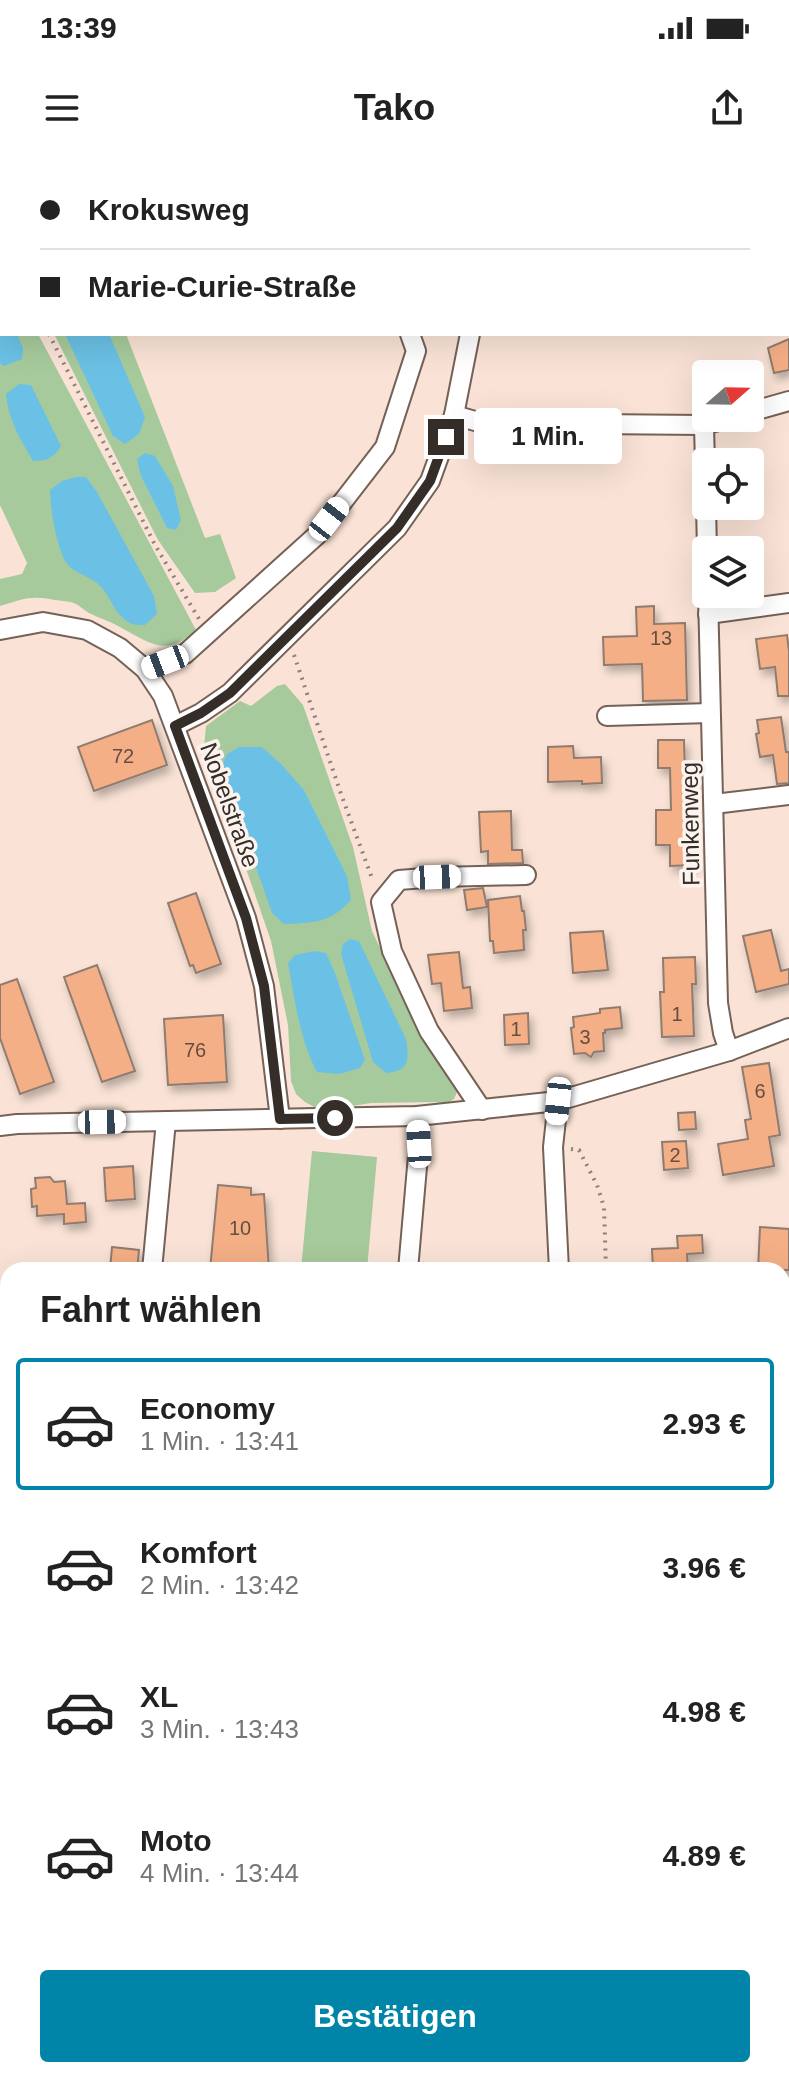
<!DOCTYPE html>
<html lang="de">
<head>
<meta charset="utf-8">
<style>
	:root { --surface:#fff; --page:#f6f6f6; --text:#222; --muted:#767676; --line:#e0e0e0; --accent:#0084a7 }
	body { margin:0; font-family:Arial,sans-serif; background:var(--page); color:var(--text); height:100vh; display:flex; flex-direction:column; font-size:30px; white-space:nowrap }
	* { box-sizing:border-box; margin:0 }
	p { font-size:26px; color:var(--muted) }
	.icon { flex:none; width:44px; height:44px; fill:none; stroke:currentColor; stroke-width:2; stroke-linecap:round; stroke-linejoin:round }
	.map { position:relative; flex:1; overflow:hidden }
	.panel { position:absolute; left:0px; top:1102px; width:790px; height:816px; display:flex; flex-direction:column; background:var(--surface); border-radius:24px 24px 0 0; box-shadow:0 8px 32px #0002 }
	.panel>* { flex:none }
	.top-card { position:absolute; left:0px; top:0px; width:790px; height:176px; box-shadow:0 8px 32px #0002; display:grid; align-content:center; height:176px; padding:0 40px; background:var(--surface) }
	.needle { width:52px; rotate:70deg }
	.fabs { position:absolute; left:692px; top:200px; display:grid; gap:16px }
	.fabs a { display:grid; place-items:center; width:72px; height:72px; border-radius:8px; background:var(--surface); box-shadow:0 8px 32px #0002; font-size:40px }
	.end { position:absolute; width:36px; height:36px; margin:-18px; border:10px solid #352d28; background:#fff; box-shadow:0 0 0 4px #fff }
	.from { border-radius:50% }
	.bubble { position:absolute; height:56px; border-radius:8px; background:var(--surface); box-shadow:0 8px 32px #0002; font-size:26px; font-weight:700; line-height:56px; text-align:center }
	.car { position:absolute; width:24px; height:48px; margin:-24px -12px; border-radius:10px; box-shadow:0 0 6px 2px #0007; background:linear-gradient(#fff 24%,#345 0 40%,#fff 0 76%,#345 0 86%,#fff 0) }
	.top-card b { display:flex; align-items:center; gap:28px; height:76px; font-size:30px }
	.top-card b+b { border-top:2px solid var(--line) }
	.top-card i { width:20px; height:20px; background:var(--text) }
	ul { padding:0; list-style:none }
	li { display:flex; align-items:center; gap:24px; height:132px; margin:0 16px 12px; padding:0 24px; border:4px solid transparent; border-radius:8px }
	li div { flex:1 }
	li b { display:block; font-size:30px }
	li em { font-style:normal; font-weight:700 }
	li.current { border-color:var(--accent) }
	li>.icon { width:72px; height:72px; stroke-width:1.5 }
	h2 { padding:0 40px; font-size:36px; line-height:96px }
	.action { display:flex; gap:16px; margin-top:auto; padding:16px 40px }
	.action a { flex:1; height:92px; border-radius:8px; background:var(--accent); color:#fff; font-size:32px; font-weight:700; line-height:92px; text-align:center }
	.status { display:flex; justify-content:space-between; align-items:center; height:56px; padding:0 40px; background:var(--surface); direction:ltr }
	.status svg { height:22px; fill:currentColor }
	header { display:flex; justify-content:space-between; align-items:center; height:104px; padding:0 40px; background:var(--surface); font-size:36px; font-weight:700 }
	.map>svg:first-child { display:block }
</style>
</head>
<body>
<div class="status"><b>13:39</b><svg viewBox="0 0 49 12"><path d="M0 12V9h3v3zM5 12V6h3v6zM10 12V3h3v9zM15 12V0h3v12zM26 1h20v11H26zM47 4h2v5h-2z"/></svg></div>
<header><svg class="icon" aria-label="menu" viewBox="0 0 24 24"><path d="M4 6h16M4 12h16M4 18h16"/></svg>Tako<svg class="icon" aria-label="share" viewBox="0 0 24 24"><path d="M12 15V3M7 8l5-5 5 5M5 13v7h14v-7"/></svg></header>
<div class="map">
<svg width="789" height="1918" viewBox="0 0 789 1918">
	<defs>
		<filter id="shadow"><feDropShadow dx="3.5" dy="6" stdDeviation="4" flood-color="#0004"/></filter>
	</defs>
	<rect width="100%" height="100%" fill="#fae3d6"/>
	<g fill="#a7ca9c">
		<path d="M0 79 2 84V174H38L196 470C165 499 149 482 118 466 109 461 99 458 89 453 84 450 79 445 74 443 68 441 61 441 55 440 30 435 24 439 0 446V419L22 414 27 403 0 345Z"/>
		<polygon points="54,174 126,174 205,378 220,374 236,418 215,432 195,433 158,380"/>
		<polygon points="285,524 303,545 353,687 372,771 406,843 457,932 454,939 446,944 436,942 371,943 333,949 318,949 305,942 296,934 291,921 288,865 271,781 204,587 206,566 240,541 251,546 277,526"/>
		<polygon points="312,991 377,997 367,1110 301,1110"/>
	</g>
	<polygon fill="#88b77a" points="496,1910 593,1910 611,1918 480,1918 485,1912"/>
	<g fill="#6bc1e5">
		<polygon points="0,133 2,136 2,174 17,174 23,188 22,199 4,206 0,203"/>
		<polygon points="65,174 109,174 145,257 139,274 125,284 113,276"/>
		<path d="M19 224 31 225 61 286C54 298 47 301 33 301 20 279 8 259 6 234Z"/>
		<polygon points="145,293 155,296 173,326 181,360 176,370 167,368 141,316 137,299"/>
		<path d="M76 317H86L97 332 154 436 157 454 145 465C135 465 130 465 123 458 112 449 109 432 97 423 86 414 70 413 63 397 55 377 51 353 50 330L62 321Z"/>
		<path d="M239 587H262L281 604 304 630 347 716 351 740C331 763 313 763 284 764L272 753 240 662 222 606 227 594Z"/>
		<path d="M350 779 359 781 406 879C409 900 410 911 386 913L373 902 341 794 343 784Z"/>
		<path d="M315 791 326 793 335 813 365 900 360 908 339 914 317 912C299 878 295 840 288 803L295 795Z"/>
	</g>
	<g fill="#f4af86" stroke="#8f7b6f" stroke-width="2" filter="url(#shadow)">
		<polygon points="789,179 789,210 774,213 768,188"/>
		<polygon points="654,446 654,464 685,463 687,540 643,541 642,504 604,505 603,477 637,476 636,447"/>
		<polygon points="787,475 789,491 789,536 778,536 775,507 760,509 756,479"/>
		<polygon points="781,557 786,592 789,592 789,623 777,624 773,595 760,597 756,574 759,573 757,560"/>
		<polygon points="152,560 167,605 94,631 78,587"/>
		<polygon points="658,580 684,580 685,614 690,614 691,632 687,632 688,665 690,665 690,685 693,684 693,705 670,706 670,685 656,685 656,650 671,650 670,608 658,608"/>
		<polygon points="573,586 574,598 601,597 602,623 582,624 582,621 548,622 548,587"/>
		<polygon points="511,651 512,690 522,690 523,703 488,704 488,691 481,692 479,652"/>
		<polygon points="483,728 487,747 467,750 464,730"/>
		<polygon points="196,733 221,804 196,813 193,805 190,806 168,743"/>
		<polygon points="520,736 522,751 524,751 526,770 523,770 524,790 494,793 493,781 490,781 488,740"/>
		<polygon points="771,770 781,811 789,809 789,824 756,832 743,776"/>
		<polygon points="603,771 608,810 573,813 570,773"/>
		<polygon points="459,792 463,828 470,827 472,848 444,851 441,823 432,824 428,795"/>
		<polygon points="695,797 696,824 692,824 694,876 662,877 660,832 664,832 663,798"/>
		<polygon points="97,805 135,911 102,922 64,817"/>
		<polygon points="17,819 54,922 20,934 0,878 0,825"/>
		<polygon points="620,847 622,868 605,870 605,873 603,873 604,891 594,892 591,897 585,893 574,894 571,868 574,867 573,857 600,853 600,849"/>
		<polygon points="528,853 529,884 505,885 504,855"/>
		<polygon points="223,855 227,922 168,925 164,859"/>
		<polygon points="769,903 780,975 769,977 774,1006 723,1015 718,984 748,979 745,960 751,959 742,907"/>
		<polygon points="695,952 696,969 679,970 678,953"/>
		<polygon points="686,981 688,1008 664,1010 662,982"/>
		<polygon points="133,1006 135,1039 106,1041 104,1008"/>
		<polygon points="50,1017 54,1022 65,1021 67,1044 85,1043 86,1062 64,1064 64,1054 37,1056 37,1046 32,1047 31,1029 36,1028 35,1018"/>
		<polygon points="218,1025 251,1028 251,1035 264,1034 269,1110 210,1110"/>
		<polygon points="760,1067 789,1069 789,1110 758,1110"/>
		<polygon points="702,1075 703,1093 687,1094 688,1110 653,1110 652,1089 678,1088 677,1076"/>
		<polygon points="112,1087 139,1090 137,1110 110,1110"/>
	</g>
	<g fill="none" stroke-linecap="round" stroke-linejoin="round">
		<defs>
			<g id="minor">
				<polyline points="343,0 344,2"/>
				<polyline points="474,0 475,2"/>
				<polyline points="750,252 789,241"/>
				<polyline points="454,255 482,263 704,265 730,258"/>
				<polyline points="704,265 706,345"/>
				<polyline points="706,346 707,390"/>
				<polyline points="708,434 718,843 723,873 729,891"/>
				<polyline points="708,454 789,443"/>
				<polyline points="0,470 43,462 87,470 120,488 145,509 163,536 246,758 264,826 280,959"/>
				<polyline points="145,509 185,494 317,375 385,287 416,191 410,174"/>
				<polyline points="607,556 710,553"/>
				<polyline points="175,566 201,553 230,533 397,368 430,321 454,255 470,174"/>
				<polyline points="714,644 789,635"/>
				<polyline points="558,941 553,987 559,1110"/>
				<polyline points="482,950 429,871 392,791 381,742 399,720 437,717 526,715"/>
				<polyline points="0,966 17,964 417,956 558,941 729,891 789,868"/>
				<polyline points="152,1110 166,961"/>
				<polyline points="408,1110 419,984 417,956"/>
				<polyline points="782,1145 789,1146"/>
				<polyline points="0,1175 8,1175"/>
				<polyline points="782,1208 789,1304"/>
				<polyline points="0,1359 8,1350"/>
				<polyline points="0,1469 8,1474"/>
				<polyline points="0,1900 14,1918"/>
			</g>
		</defs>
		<use href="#minor" stroke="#756156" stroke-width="22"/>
		<g stroke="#8f8077" stroke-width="4" stroke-dasharray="2 6" stroke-linecap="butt">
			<polyline points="0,61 2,66"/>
			<polyline points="49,174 155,385 199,459"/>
			<polyline points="294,495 341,634 373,721"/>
			<polyline points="571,989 579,990 597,1025 604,1047 606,1110"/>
			<polyline points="212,1918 221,1910"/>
		</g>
		<use href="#minor" stroke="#fff" stroke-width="18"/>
	</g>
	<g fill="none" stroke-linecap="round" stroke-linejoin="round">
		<polyline stroke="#352d28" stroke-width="10" points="335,958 280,959 264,826 246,758 175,566 201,553 230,533 397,368 430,321 446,277"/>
	</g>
	<g text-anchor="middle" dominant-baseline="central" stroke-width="7" stroke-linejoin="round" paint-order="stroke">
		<g font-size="20" fill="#654e40">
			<text x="661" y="478">13</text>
			<text x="123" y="596">72</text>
			<text x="677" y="854">1</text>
			<text x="516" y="869">1</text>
			<text x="585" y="877">3</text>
			<text x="195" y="890">76</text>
			<text x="760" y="931">6</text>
			<text x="675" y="995">2</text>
			<text x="240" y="1068">10</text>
		</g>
		<g font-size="24" fill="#352d28" stroke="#fcf3ee">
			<text transform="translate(230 645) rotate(70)">Nobelstraße</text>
			<text transform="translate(690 664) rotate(-91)">Funkenweg</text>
		</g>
	</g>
</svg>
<div class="fabs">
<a><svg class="needle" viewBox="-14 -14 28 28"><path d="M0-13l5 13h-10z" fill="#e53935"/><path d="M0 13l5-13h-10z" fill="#767676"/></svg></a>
<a><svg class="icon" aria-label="locate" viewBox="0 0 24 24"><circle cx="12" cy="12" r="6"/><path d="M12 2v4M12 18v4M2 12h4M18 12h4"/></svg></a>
<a><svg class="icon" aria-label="layers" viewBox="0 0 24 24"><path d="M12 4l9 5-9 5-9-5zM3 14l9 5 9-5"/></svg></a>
</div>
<i class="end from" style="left:335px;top:958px"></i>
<i class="end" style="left:446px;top:277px"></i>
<div class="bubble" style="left:474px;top:248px;width:148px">1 Min.</div>
<i class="car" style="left:329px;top:359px;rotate:38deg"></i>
<i class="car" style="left:165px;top:502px;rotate:249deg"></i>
<i class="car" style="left:437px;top:717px;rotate:88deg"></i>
<i class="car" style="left:558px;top:941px;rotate:186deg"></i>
<i class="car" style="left:102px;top:962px;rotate:89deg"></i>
<i class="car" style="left:419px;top:984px;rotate:357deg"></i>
<div class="top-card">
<b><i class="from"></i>Krokusweg</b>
<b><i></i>Marie-Curie-Straße</b>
</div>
<section class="panel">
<h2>Fahrt wählen</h2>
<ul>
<li class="current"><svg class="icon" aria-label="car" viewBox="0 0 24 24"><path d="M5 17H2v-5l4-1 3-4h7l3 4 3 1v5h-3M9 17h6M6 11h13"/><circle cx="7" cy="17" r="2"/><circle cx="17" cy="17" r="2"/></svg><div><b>Economy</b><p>1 Min. · 13:41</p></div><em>2.93 €</em></li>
<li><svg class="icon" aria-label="car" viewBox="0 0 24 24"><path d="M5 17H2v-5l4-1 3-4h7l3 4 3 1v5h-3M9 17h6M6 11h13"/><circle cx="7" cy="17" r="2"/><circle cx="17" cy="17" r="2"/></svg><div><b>Komfort</b><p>2 Min. · 13:42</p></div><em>3.96 €</em></li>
<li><svg class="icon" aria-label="car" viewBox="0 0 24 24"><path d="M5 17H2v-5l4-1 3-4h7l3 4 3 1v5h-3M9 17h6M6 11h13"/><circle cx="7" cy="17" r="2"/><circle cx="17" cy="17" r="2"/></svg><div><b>XL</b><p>3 Min. · 13:43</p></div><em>4.98 €</em></li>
<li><svg class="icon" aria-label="car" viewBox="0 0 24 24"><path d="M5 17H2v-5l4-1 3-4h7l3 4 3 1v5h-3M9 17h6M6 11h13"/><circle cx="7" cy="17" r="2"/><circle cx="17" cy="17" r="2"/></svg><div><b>Moto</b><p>4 Min. · 13:44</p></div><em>4.89 €</em></li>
</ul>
<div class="action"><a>Bestätigen</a></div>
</section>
</div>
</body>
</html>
